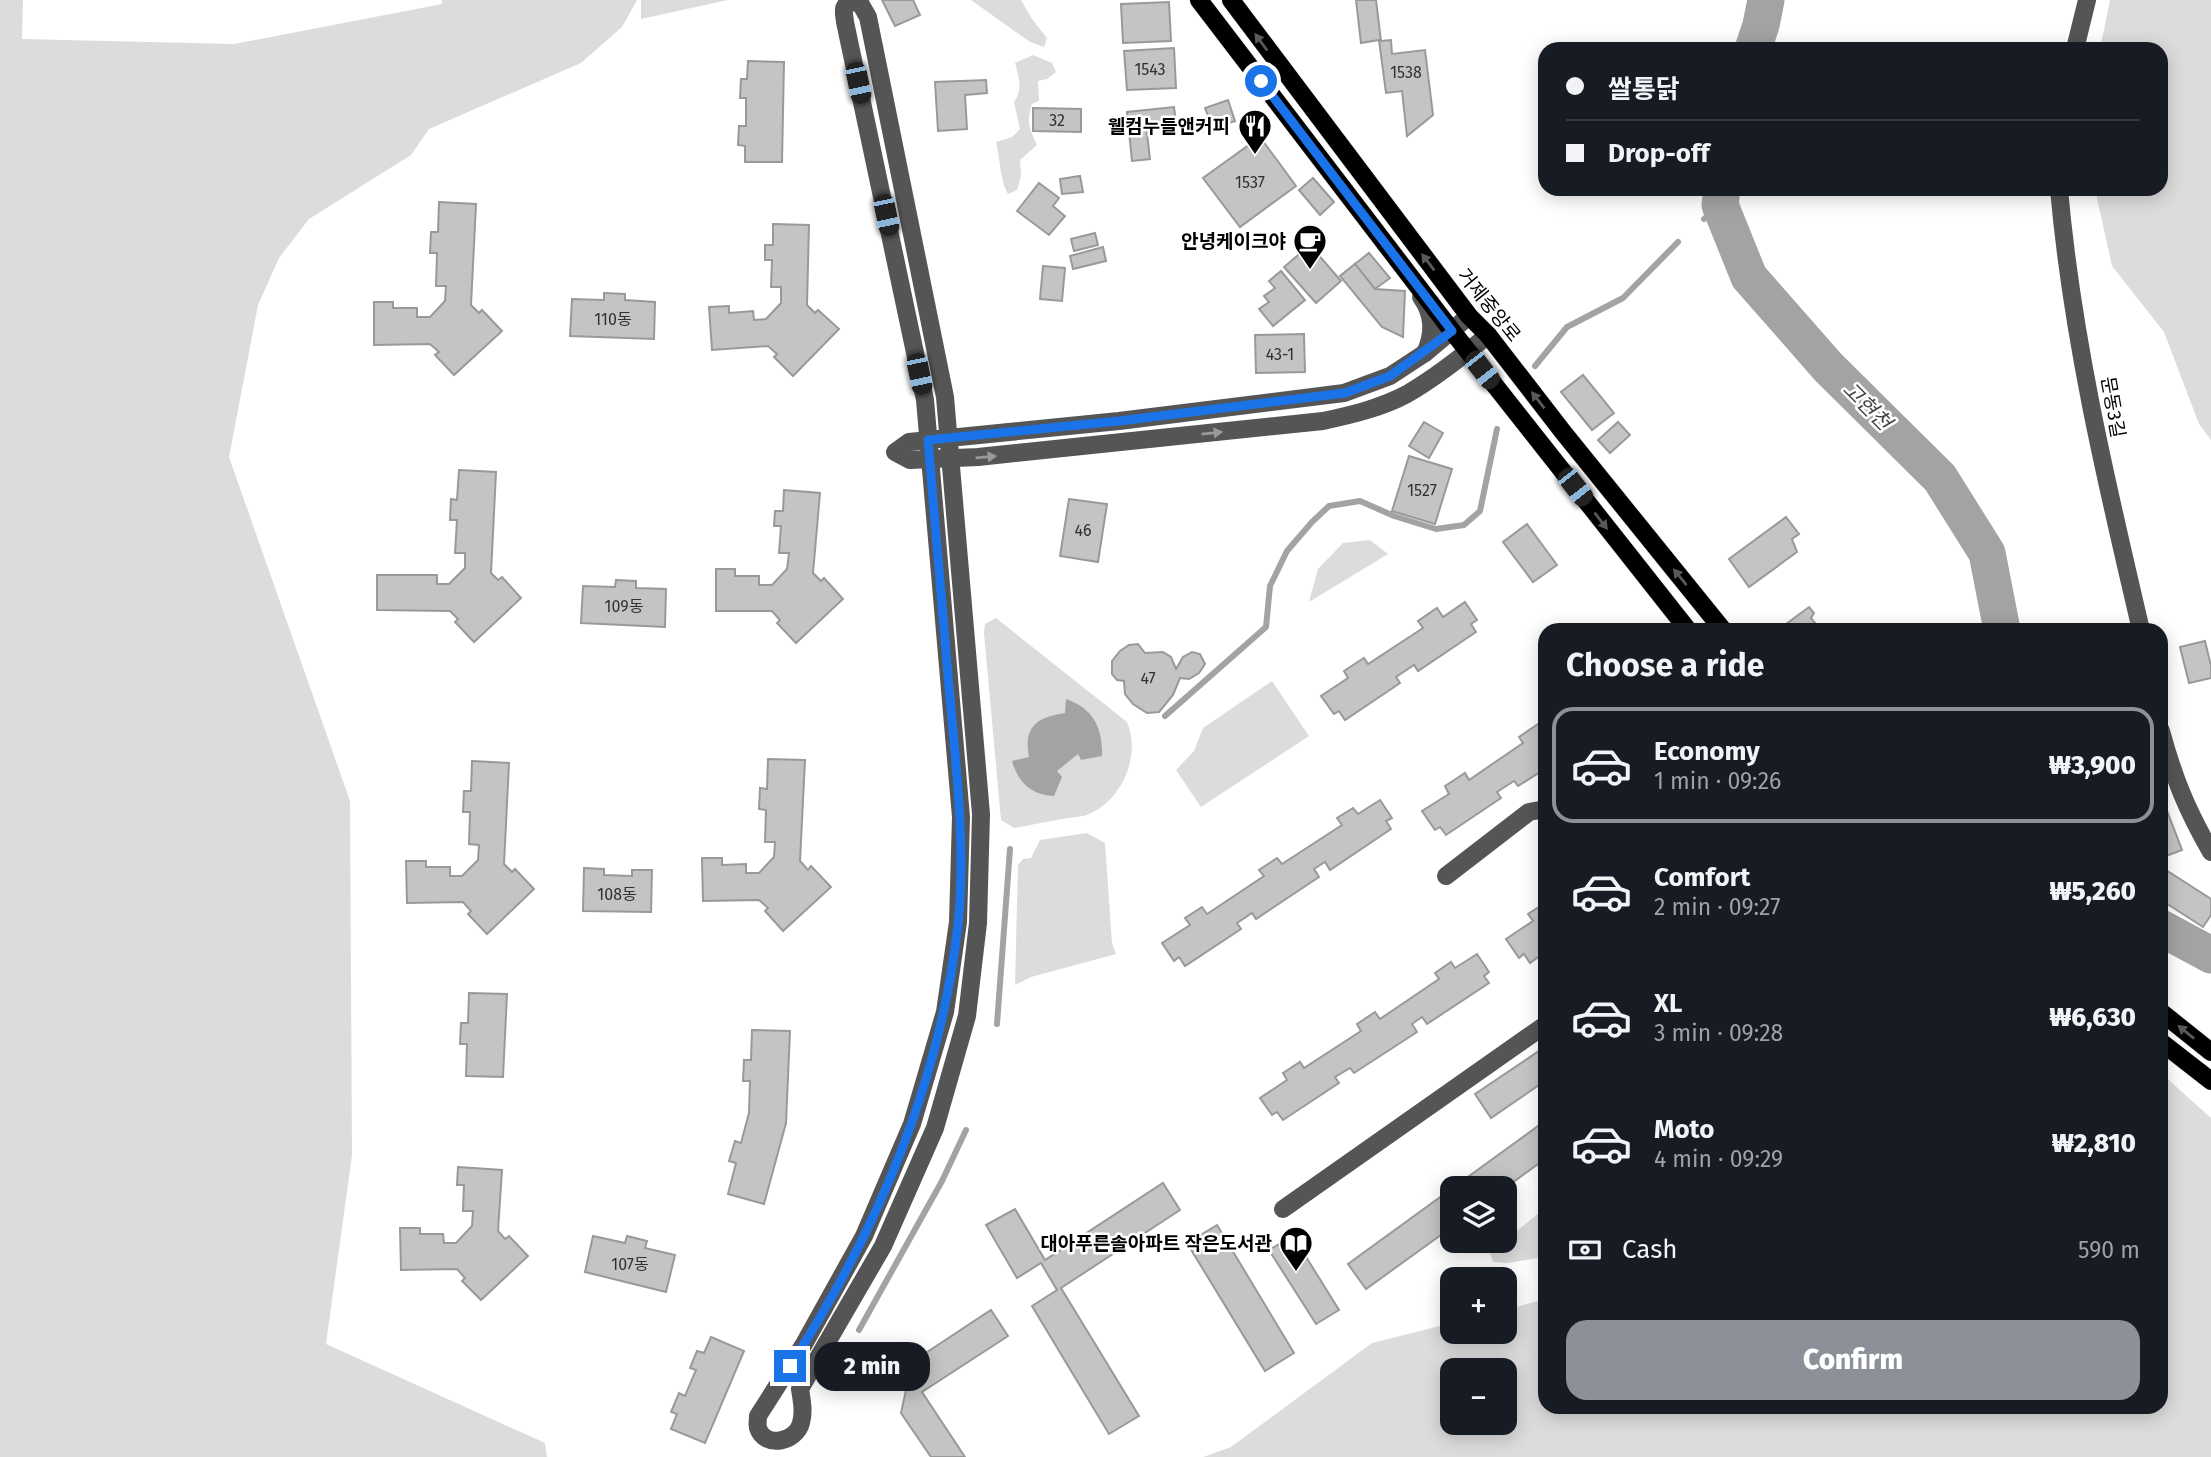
<!DOCTYPE html>
<html lang="en">
<head>
<meta charset="utf-8">
<style>
	:root { --surface:#171b24; --page:#242831; --text:#f1f3f6; --muted:#9ea1a6; --line:#363941; --accent:#8c9099 }
	body { margin:0; font-family:"Fira Sans","Noto Sans KR",sans-serif; background:var(--page); color:var(--text); height:100vh; display:flex; flex-direction:column; font-size:26px; white-space:nowrap }
	* { box-sizing:border-box; margin:0 }
	p { font-size:23px; color:var(--muted) }
	.icon { flex:none; width:38px; height:38px; fill:none; stroke:currentColor; stroke-width:2; stroke-linecap:round; stroke-linejoin:round }
	.map { position:relative; flex:1; overflow:hidden }
	.sheet { position:absolute; left:1538px; top:623px; width:630px; height:791px; display:flex; flex-direction:column; background:var(--surface); border-radius:21px; box-shadow:0 4px 18px #0003 }
	.sheet>* { flex:none }
	.guide { position:absolute; left:1538px; top:42px; width:630px; height:154px; border-radius:21px; box-shadow:0 4px 18px #0003; display:grid; align-content:center; height:154px; padding:0 28px; background:var(--surface) }
	.controls { position:absolute; left:1440px; top:1176px; display:grid; gap:14px }
	.controls a { display:grid; place-items:center; width:77px; height:77px; border-radius:14px; background:var(--surface); box-shadow:0 4px 18px #0003; font-size:35px }
	.end { position:absolute; width:32px; height:32px; margin:-16px; border:9px solid #1a73e8; background:#fff; box-shadow:0 0 0 4px #fff }
	.from { border-radius:50% }
	.bubble { position:absolute; height:49px; border-radius:21px; background:var(--surface); box-shadow:0 4px 18px #0003; font-size:23px; font-weight:800; line-height:49px; text-align:center }
	.car { position:absolute; width:21px; height:42px; margin:-21px -10px; border-radius:9px; box-shadow:0 0 5px 2px #0007; background:linear-gradient(#222 24%,#8ab4d8 0 40%,#222 0 76%,#8ab4d8 0 86%,#222 0) }
	.guide b { display:flex; align-items:center; gap:24px; height:66px; font-size:26px }
	.guide b+b { border-top:2px solid var(--line) }
	.guide i { width:18px; height:18px; background:var(--text) }
	ul { padding:0; list-style:none }
	li { display:flex; align-items:center; gap:21px; height:116px; margin:0 14px 10px; padding:0 14px; border:4px solid transparent; border-radius:21px }
	li div { flex:1 }
	li b { display:block; font-size:26px }
	li em { font-style:normal; font-weight:800 }
	li.active { border-color:var(--accent) }
	li>.icon { width:63px; height:63px; stroke-width:1.5 }
	h2 { padding:0 28px; font-size:32px; line-height:84px }
	.pay { display:flex; align-items:center; gap:18px; height:77px; padding:0 28px; font-size:26px }
	.pay p { margin-inline-start:auto }
	.cta { display:flex; gap:14px; margin-top:auto; padding:14px 28px }
	.cta a { flex:1; height:80px; border-radius:21px; background:var(--accent); color:#fff; font-size:28px; font-weight:800; line-height:80px; text-align:center }
	.map>svg:first-child { display:block }
</style>
</head>
<body>
<div class="map">
<svg width="2211" height="1457" viewBox="0 0 2211 1457">
	<rect width="100%" height="100%" fill="#fff"/>
	<g fill="#dcdcdc" fill-rule="evenodd">
		<polygon points="0,0 23,0 22,39 234,44 442,4 442,0 637,0 622,27 581,63 429,129 411,155 309,219 279,258 258,305 229,457 350,801 352,1155 326,1344 545,1443 547,1457 0,1457"/>
		<polygon points="641,0 728,0 641,19"/>
		<polygon points="971,0 1021,0 1032,19 1047,38 1044,47 1030,42"/>
		<polygon points="2110,0 2211,0 2211,440 2199,424 2164,332 2112,266 2095,189 2161,189 2161,49 2100,49"/>
		<path d="M1033 55 1052 63 1056 72 1047 79 1038 81 1039 101 1032 104C1026 123 1029 127 1037 145L1020 160 1021 175 1017 190 1008 194C1000 181 1000 158 996 142L1012 137 1020 129 1014 102C1023 89 1019 77 1015 63Z"/>
		<polygon points="1370,540 1388,554 1309,602 1318,569 1343,543"/>
		<path d="M996 618 1127 722C1141 754 1123 800 1089 814 1083 817 1074 817 1068 818 1050 821 1032 825 1014 828L1001 820 984 633 985 624Z"/>
		<polygon points="1272,681 1309,736 1201,807 1176,770 1194,751 1203,728"/>
		<polygon points="1087,833 1105,843 1112,943 1116,954 1031,977 1015,985 1018,865 1023,859 1031,858 1040,840"/>
		<path d="M2161 1073 2211 1118V1457H1203L1231 1447 1372 1343 1452 1323V1332H1505V1310L1545 1299V1407H2161ZM1452 1370H1505V1423H1452Z"/>
		<polygon points="1545,1208 1545,1257 1507,1263 1493,1262 1490,1253"/>
	</g>
	<path fill="#a3a3a3" d="M1066 699C1093 708 1103 728 1102 756L1081 760 1078 754 1057 771 1062 777 1054 796C1031 795 1018 782 1012 761L1029 757C1023 727 1037 717 1065 713Z"/>
	<g fill="none" stroke-linecap="round" stroke-linejoin="round">
		<g stroke="#a3a3a3" stroke-width="6">
			<polyline points="1704,219 1720,205"/>
			<polyline points="1535,366 1567,327 1623,298 1678,242"/>
			<polyline points="1165,716 1266,627 1270,586 1287,551 1312,522 1329,506 1360,501 1394,516 1436,529 1464,525 1480,511 1497,429"/>
			<polyline points="997,1024 1010,849"/>
			<polyline points="859,1330 942,1181 966,1130"/>
		</g>
		<g stroke="#a3a3a3" stroke-width="37">
			<polyline points="1753,49 1761,25 1766,0"/>
			<polyline points="1722,189 1720,205 1749,277 1828,367 1940,478 1987,553 2002,630"/>
			<polyline points="2161,928 2211,955"/>
		</g>
	</g>
	<g fill="#c4c4c4" stroke="#999" stroke-width="2">
		<polygon points="882,0 913,0 920,15 895,26"/>
		<polygon points="1356,0 1376,0 1381,41 1391,40 1392,54 1425,50 1433,115 1407,136 1402,91 1386,93 1379,40 1361,43"/>
		<polygon points="1169,2 1171,41 1123,43 1121,4"/>
		<polygon points="1174,48 1176,88 1127,90 1124,51"/>
		<polygon points="748,61 784,62 782,162 745,162 745,146 738,145 739,126 746,126 746,98 740,98 741,79 747,79"/>
		<polygon points="986,80 987,93 965,95 967,129 938,131 935,82"/>
		<polygon points="1228,100 1235,121 1213,128 1205,108"/>
		<polygon points="1174,107 1176,122 1146,125 1150,159 1132,161 1127,112"/>
		<polygon points="1033,108 1081,109 1081,132 1033,131"/>
		<polygon points="1260,137 1296,186 1240,227 1203,178"/>
		<polygon points="1080,176 1083,192 1062,194 1060,179"/>
		<polygon points="1313,178 1334,202 1320,215 1299,190"/>
		<polygon points="1039,183 1059,198 1053,206 1065,216 1049,235 1017,211"/>
		<polygon points="439,202 476,204 471,305 479,313 482,310 502,331 454,375 435,355 439,352 430,344 374,345 374,302 393,302 393,308 417,308 417,317 430,317 445,301 446,286 436,286 437,253 430,253 431,232 438,232"/>
		<polygon points="773,224 809,225 807,305 815,313 818,310 839,329 793,376 774,357 777,354 768,346 712,350 709,307 729,306 729,313 753,311 754,320 766,319 781,303 781,287 771,287 772,260 765,260 765,245 773,245"/>
		<polygon points="1095,233 1098,245 1074,251 1071,239"/>
		<polygon points="1310,245 1341,281 1316,303 1284,267"/>
		<polygon points="1103,247 1106,261 1073,269 1070,256"/>
		<polygon points="1369,253 1390,278 1375,289 1355,264"/>
		<polygon points="1355,264 1375,289 1405,291 1403,337 1382,327 1340,276"/>
		<polygon points="1043,266 1065,268 1062,301 1040,299"/>
		<polygon points="1281,271 1305,300 1273,326 1259,309 1269,302 1264,296 1275,288 1269,281"/>
		<polygon points="604,293 625,294 625,300 655,302 654,339 570,336 572,299 604,300"/>
		<polygon points="1304,334 1305,372 1256,373 1255,335"/>
		<polygon points="1583,375 1614,413 1592,430 1561,392"/>
		<polygon points="1424,422 1443,433 1429,458 1409,446"/>
		<polygon points="1618,422 1630,435 1610,453 1598,440"/>
		<polygon points="1409,456 1452,469 1435,524 1392,511"/>
		<polygon points="459,470 496,472 491,573 498,580 502,577 521,598 474,642 455,622 458,619 450,611 377,610 377,575 437,575 437,584 449,584 465,568 465,553 455,553 457,520 450,520 451,499 457,500"/>
		<polygon points="784,490 820,493 813,573 821,581 824,578 843,599 796,643 777,623 780,620 772,611 716,611 716,569 735,569 735,576 759,576 759,585 772,585 787,569 789,553 779,553 781,526 774,526 775,511 783,511"/>
		<polygon points="1069,499 1107,504 1098,562 1060,556"/>
		<polygon points="1786,517 1799,534 1792,539 1797,552 1749,587 1729,559"/>
		<polygon points="1527,524 1557,565 1533,582 1503,542"/>
		<polygon points="616,580 636,581 636,588 666,589 665,627 581,623 583,586 615,587"/>
		<polygon points="1465,602 1477,620 1471,624 1476,632 1418,671 1414,665 1396,677 1400,683 1345,720 1339,711 1334,714 1321,696 1348,678 1344,671 1364,658 1368,664 1423,628 1418,621 1437,608 1443,617"/>
		<polygon points="1809,607 1814,613 1811,618 1819,628 1815,630 1778,630"/>
		<polygon points="2205,641 2211,666 2211,678 2189,683 2180,647"/>
		<polygon points="1138,644 1145,653 1163,652 1171,657 1176,669 1183,657 1192,652 1200,654 1205,664 1199,673 1189,679 1180,678 1173,695 1159,712 1147,713 1133,704 1125,694 1124,681 1117,680 1112,674 1112,661 1120,651 1129,645"/>
		<polygon points="1538,724 1544,732 1545,731 1545,769 1518,786 1514,781 1497,792 1501,798 1446,835 1440,827 1435,830 1422,811 1449,794 1445,786 1465,773 1469,780 1523,743 1519,737"/>
		<polygon points="768,759 805,760 800,861 808,870 811,866 831,887 783,931 765,911 768,908 759,900 703,901 702,858 722,858 722,865 746,864 746,873 759,873 774,857 775,842 765,842 766,810 759,809 760,788 767,789"/>
		<polygon points="472,761 509,763 504,864 512,872 515,869 534,889 487,934 468,914 471,911 463,902 407,903 406,861 426,861 426,867 450,867 450,876 462,876 478,860 479,845 469,844 470,812 463,812 464,791 471,791"/>
		<polygon points="2161,795 2182,850 2161,858"/>
		<polygon points="1380,800 1392,818 1386,821 1391,829 1330,870 1325,862 1314,869 1319,877 1256,919 1252,913 1237,923 1241,929 1185,966 1179,957 1174,961 1162,943 1190,925 1185,918 1202,907 1207,914 1264,876 1259,870 1277,858 1282,864 1342,825 1337,818 1353,808 1358,814"/>
		<polygon points="584,868 604,869 604,875 632,876 632,870 652,870 651,912 583,911"/>
		<polygon points="2166,870 2211,899 2211,915 2203,927 2161,900 2161,877"/>
		<polygon points="1545,903 1545,952 1530,963 1524,954 1519,958 1506,939 1533,921 1528,914"/>
		<polygon points="1477,954 1489,972 1484,976 1489,983 1427,1024 1422,1017 1412,1024 1417,1032 1354,1073 1350,1068 1335,1077 1339,1083 1283,1120 1277,1112 1272,1115 1260,1098 1287,1080 1283,1073 1300,1062 1304,1068 1361,1031 1357,1024 1375,1012 1380,1019 1439,979 1435,973 1451,962 1455,968"/>
		<polygon points="469,993 507,994 503,1077 466,1076 467,1044 460,1044 461,1023 468,1023"/>
		<polygon points="752,1030 790,1031 786,1123 764,1204 728,1194 736,1163 729,1161 735,1141 741,1143 749,1113 750,1081 743,1081 744,1060 751,1060"/>
		<polygon points="1539,1051 1545,1060 1545,1081 1491,1118 1475,1094"/>
		<polygon points="1545,1121 1545,1159 1505,1188 1452,1188 1452,1227 1366,1289 1348,1264"/>
		<polygon points="458,1167 502,1170 498,1231 505,1239 509,1236 528,1256 481,1300 462,1281 465,1278 457,1269 401,1270 400,1228 420,1228 420,1234 443,1234 444,1243 456,1243 472,1226 473,1211 463,1211 464,1185 457,1185"/>
		<polygon points="1163,1183 1180,1210 1061,1288 1139,1416 1109,1434 1032,1306 1057,1290 1041,1263 1017,1278 986,1225 1015,1209 1045,1260"/>
		<polygon points="1217,1225 1294,1353 1265,1371 1187,1243"/>
		<polygon points="593,1236 625,1243 627,1236 647,1241 645,1248 675,1255 666,1292 585,1272"/>
		<polygon points="1293,1236 1339,1310 1316,1324 1269,1250"/>
		<polygon points="991,1310 1008,1336 922,1392 965,1457 931,1457 901,1413 906,1390 900,1389 901,1381 908,1382 912,1362"/>
		<polygon points="711,1337 744,1351 705,1443 671,1429 677,1414 671,1412 679,1393 685,1396 696,1370 690,1368 697,1351 704,1353"/>
	</g>
	<g fill="none" stroke-linecap="round" stroke-linejoin="round">
		<defs>
			<g id="major">
				<polyline points="1199,0 1452,331 1688,630"/>
				<polyline points="1231,0 1469,316 1488,335 1563,432 1723,630"/>
				<polyline points="2161,1012 2211,1052"/>
				<polyline points="2161,1042 2211,1081"/>
			</g>
		</defs>
		<use href="#major" stroke="#dbdbdb" stroke-width="19"/>
		<g stroke="#555" stroke-width="18">
			<path d="M851 2 860 3 868 17 945 397 981 814 978 923 967 1016 935 1128 883 1246 800 1389C802 1401 804 1412 801 1423 796 1442 765 1449 758 1428 757 1424 758 1420 758 1416L804 1344 864 1236 912 1124 945 1012 958 922 961 817 925 400 845 22C844 12 841 6 851 2Z"/>
			<polyline points="2075,49 2087,0"/>
			<path d="M2059 189C2072 338 2107 485 2141 630"/>
			<path d="M1421 297C1434 315 1434 334 1425 353"/>
			<path d="M1469 316 1425 353 1390 376 1344 393 1119 421 909 442 895 452 910 460 978 457 1323 421C1351 415 1381 408 1407 394 1433 379 1464 355 1488 335"/>
			<path d="M2161 731C2174 779 2187 810 2211 852"/>
			<polyline points="1446,876 1529,812 1545,809"/>
			<polyline points="1283,1209 1545,1025"/>
		</g>
		<use href="#major" stroke="#000" stroke-width="18"/>
	</g>
	<defs><path id="oneway-solid" d="M-6-.8H1V-3.2L6.5 0L1 3.2V.8H-6Z" transform="scale(1.75)"/></defs>
	<g fill="#595959">
		<use href="#oneway-solid" transform="translate(1261 42) rotate(-126)"/>
		<use href="#oneway-solid" transform="translate(1428 262) rotate(-127)"/>
		<use href="#oneway-solid" transform="translate(1538 400) rotate(-128)"/>
		<use href="#oneway-solid" transform="translate(1601 521) rotate(52)"/>
		<use href="#oneway-solid" transform="translate(1680 577) rotate(-129)"/>
		<use href="#oneway-solid" transform="translate(2186 1032) rotate(-141)"/>
	</g>
	<g fill="#999">
		<use href="#oneway-solid" transform="translate(1212 433) rotate(-6)"/>
		<use href="#oneway-solid" transform="translate(986 457) rotate(-5)"/>
	</g>
	<g fill="none" stroke-linecap="round" stroke-linejoin="round">
		<path stroke="#1a73e8" stroke-width="9" d="M790 1366C876 1233 940 1083 958 925 966 848 956 764 949 687 942 605 935 522 928 440L1119 421 1345 393 1390 376 1452 331 1261 81"/>
	</g>
	<defs>
		<symbol id="restaurant-pin" viewBox="-11 -11 22 30"><path d="M0 17L-7.5 6A9.5 9.5 0 1 1 7.5 6Z" fill="#000" stroke="#fff"/><path d="M-5-6h1v4h1v-4h1v4h1v-4h1v5L-1.5 .5V6h-2V.5L-5-1ZM5-6V6H3V1.5H1.5Q1.5-4 5-6Z" fill="#fff"/></symbol>
		<symbol id="cafe-pin" viewBox="-11 -11 22 30"><path d="M0 17L-7.5 6A9.5 9.5 0 1 1 7.5 6Z" fill="#000" stroke="#fff"/><path d="M-5.5-4.5H6V0H3Q3 3.5 0 3.5H-2.5Q-5.5 3.5-5.5 0ZM3-3.2v2h1.7v-2ZM-6 4.5H4V6H-6Z" fill="#fff"/></symbol>
		<symbol id="library-pin" viewBox="-11 -11 22 30"><path d="M0 17L-7.5 6A9.5 9.5 0 1 1 7.5 6Z" fill="#000" stroke="#fff"/><path d="M-6-4Q-3-5.5-.7-3.5V5Q-3 3-6 4ZM6-4Q3-5.5 .7-3.5V5Q3 3 6 4Z" fill="#fff"/></symbol>
	</defs>
	<g fill-rule="evenodd">
		<use href="#restaurant-pin" x="1236" y="107" width="38" height="52"/>
		<use href="#cafe-pin" x="1291" y="222" width="38" height="52"/>
		<use href="#library-pin" x="1277" y="1224" width="38" height="52"/>
	</g>
	<g text-anchor="middle" dominant-baseline="central" stroke-width="5" stroke-linejoin="round" paint-order="stroke">
		<g font-size="16" fill="#313131">
			<text x="1150" y="69">1543</text>
			<text x="1406" y="72">1538</text>
			<text x="1057" y="120">32</text>
			<text x="1250" y="182">1537</text>
			<text x="613" y="319">110동</text>
			<text x="1280" y="354">43-1</text>
			<text x="1422" y="490">1527</text>
			<text x="1083" y="530">46</text>
			<text x="624" y="606">109동</text>
			<text x="1148" y="678">47</text>
			<text x="617" y="894">108동</text>
			<text x="630" y="1264">107동</text>
		</g>
		<g font-size="19" font-weight="bold" fill="#000" stroke="#fff" text-anchor="end">
			<text x="1230" y="126">웰컴누들앤커피</text>
			<text x="1286" y="241">안녕케이크야</text>
			<text x="1272" y="1243">대아푸른솔아파트 작은도서관</text>
		</g>
		<g font-size="19" fill="#000" stroke="#fff">
			<text transform="translate(1489 305) rotate(51)">거제중앙로</text>
			<text transform="translate(2113 407) rotate(80)">문동3길</text>
		</g>
		<g font-size="21" font-style="italic" fill="#444" stroke="#fff">
			<text transform="translate(1867 406) rotate(45)">고현천</text>
		</g>
	</g>
</svg>
<div class="controls">
<a><svg class="icon" aria-label="layers" viewBox="0 0 24 24"><path d="M12 4l9 5-9 5-9-5zM3 14l9 5 9-5"/></svg></a>
<a>+</a>
<a>−</a>
</div>
<i class="end from" style="left:1261px;top:81px"></i>
<i class="end" style="left:790px;top:1366px"></i>
<div class="bubble" style="left:814px;top:1342px;width:116px">2 min</div>
<i class="car" style="left:858px;top:83px;rotate:168deg"></i>
<i class="car" style="left:886px;top:215px;rotate:168deg"></i>
<i class="car" style="left:1482px;top:370px;rotate:142deg"></i>
<i class="car" style="left:919px;top:374px;rotate:168deg"></i>
<i class="car" style="left:1575px;top:487px;rotate:142deg"></i>
<div class="guide">
<b><i class="from"></i>쌀통닭</b>
<b><i></i>Drop-off</b>
</div>
<section class="sheet">
<h2>Choose a ride</h2>
<ul>
<li class="active"><svg class="icon" aria-label="car" viewBox="0 0 24 24"><path d="M5 17H2v-5l4-1 3-4h7l3 4 3 1v5h-3M9 17h6M6 11h13"/><circle cx="7" cy="17" r="2"/><circle cx="17" cy="17" r="2"/></svg><div><b>Economy</b><p>1 min · 09:26</p></div><em>₩3,900</em></li>
<li><svg class="icon" aria-label="car" viewBox="0 0 24 24"><path d="M5 17H2v-5l4-1 3-4h7l3 4 3 1v5h-3M9 17h6M6 11h13"/><circle cx="7" cy="17" r="2"/><circle cx="17" cy="17" r="2"/></svg><div><b>Comfort</b><p>2 min · 09:27</p></div><em>₩5,260</em></li>
<li><svg class="icon" aria-label="car" viewBox="0 0 24 24"><path d="M5 17H2v-5l4-1 3-4h7l3 4 3 1v5h-3M9 17h6M6 11h13"/><circle cx="7" cy="17" r="2"/><circle cx="17" cy="17" r="2"/></svg><div><b>XL</b><p>3 min · 09:28</p></div><em>₩6,630</em></li>
<li><svg class="icon" aria-label="car" viewBox="0 0 24 24"><path d="M5 17H2v-5l4-1 3-4h7l3 4 3 1v5h-3M9 17h6M6 11h13"/><circle cx="7" cy="17" r="2"/><circle cx="17" cy="17" r="2"/></svg><div><b>Moto</b><p>4 min · 09:29</p></div><em>₩2,810</em></li>
</ul>
<div class="pay"><svg class="icon" aria-label="cash" viewBox="0 0 24 24"><path d="M3 7h18v10H3z"/><circle cx="12" cy="12" r="2"/></svg>Cash<p>590 m</p></div>
<div class="cta"><a>Confirm</a></div>
</section>
</div>
</body>
</html>
